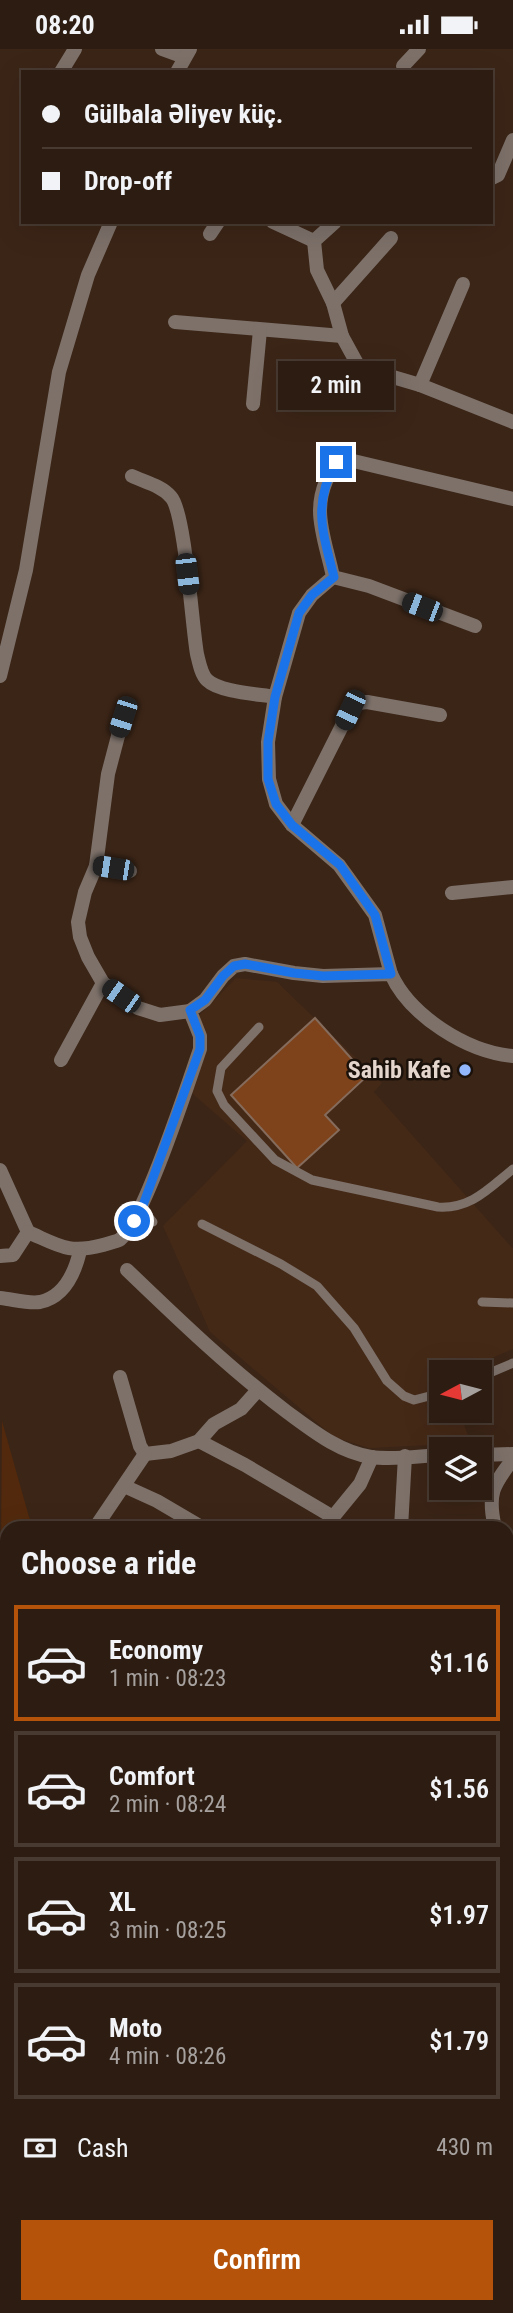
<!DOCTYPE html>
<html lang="en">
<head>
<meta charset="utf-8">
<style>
	:root { --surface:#2c1c11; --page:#38291f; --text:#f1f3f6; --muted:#a6a19f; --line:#483a31; --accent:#b45309 }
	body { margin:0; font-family:"Roboto Condensed",sans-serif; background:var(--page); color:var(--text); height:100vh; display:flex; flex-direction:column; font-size:26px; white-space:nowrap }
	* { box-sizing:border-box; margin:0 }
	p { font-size:23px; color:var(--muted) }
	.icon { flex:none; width:38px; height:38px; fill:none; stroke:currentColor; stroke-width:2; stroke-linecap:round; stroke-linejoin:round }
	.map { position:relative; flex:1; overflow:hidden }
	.sheet { position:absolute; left:0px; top:1472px; width:514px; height:793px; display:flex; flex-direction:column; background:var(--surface); border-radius:21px 21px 0 0; box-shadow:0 7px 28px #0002,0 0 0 2px var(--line) }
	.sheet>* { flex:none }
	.hud { position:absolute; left:21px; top:21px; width:472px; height:154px; border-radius:0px; box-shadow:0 7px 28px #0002,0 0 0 2px var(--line); display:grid; align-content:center; height:154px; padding:0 21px; background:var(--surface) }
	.needle { width:46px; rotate:263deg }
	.buttons { position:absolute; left:429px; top:1311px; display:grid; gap:14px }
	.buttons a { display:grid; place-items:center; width:63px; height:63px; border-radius:0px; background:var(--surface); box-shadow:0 7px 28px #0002,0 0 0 2px var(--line); font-size:35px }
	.end { position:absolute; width:32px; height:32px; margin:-16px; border:9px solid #1a73e8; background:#fff; box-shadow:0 0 0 4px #fff }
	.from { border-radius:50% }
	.bubble { position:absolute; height:49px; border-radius:0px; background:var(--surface); box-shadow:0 7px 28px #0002,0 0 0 2px var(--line); font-size:23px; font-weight:600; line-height:49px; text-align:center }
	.car { position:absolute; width:21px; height:42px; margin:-21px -10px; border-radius:9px; box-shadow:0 0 5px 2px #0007; background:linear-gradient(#222 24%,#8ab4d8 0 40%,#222 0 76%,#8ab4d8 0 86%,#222 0) }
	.hud b { display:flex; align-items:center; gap:24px; height:66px; font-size:26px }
	.hud b+b { border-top:2px solid var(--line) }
	.hud i { width:18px; height:18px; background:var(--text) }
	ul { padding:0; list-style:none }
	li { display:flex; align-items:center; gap:21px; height:116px; margin:0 14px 10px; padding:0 7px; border:4px solid var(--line); border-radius:0px }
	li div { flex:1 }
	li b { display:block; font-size:26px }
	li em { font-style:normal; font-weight:600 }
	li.active { border-color:var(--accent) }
	li>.icon { width:63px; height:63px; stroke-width:1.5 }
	h2 { padding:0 21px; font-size:32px; line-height:84px }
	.pay { display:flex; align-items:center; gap:18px; height:77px; padding:0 21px; font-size:26px }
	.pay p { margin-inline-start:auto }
	.cta { display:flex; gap:14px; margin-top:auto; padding:14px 21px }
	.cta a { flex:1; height:80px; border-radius:0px; background:var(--accent); color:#fff; font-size:28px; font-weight:600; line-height:80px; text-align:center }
	.status { display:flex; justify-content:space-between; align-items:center; height:49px; padding:0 35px; background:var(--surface); direction:ltr }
	.status svg { height:19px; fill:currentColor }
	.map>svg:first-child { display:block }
</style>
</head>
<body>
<div class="status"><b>08:20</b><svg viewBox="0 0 49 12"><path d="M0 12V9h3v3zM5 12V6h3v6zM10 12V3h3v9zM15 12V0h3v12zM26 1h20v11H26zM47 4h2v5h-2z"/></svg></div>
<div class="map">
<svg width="513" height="2264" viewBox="0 0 513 2264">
	<rect width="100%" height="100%" fill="#3b2517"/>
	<polygon fill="#452917" points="236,929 277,933 382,1034 374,1043 513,1200 513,1300 459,1323 441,1323 441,1362 459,1362 469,1389 431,1396 369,1399 334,1388 210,1283 163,1177 247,1092 187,1040 199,967"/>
	<g fill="#52290c">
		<polygon points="2,1372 29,1468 36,1479 7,1479 7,1627 0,1628"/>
		<polygon points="513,1934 513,2183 508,2183 508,1940"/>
	</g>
	<polygon fill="#7e431a" stroke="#856b5b" stroke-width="2" points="315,969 367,1027 325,1066 339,1081 297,1119 231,1046"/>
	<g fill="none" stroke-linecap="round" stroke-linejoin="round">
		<g stroke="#7d716a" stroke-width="9">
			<path d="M259 978 221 1019 217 1042 224 1056 275 1111 312 1131 438 1158C471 1160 488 1140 513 1120"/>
			<polyline points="142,1159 153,1173"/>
			<polyline points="202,1175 281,1215 317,1237 354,1279 387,1332 404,1347 414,1351 441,1344"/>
			<polyline points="482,1253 513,1254"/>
			<polyline points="480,1328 513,1314"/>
		</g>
		<g stroke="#7d716a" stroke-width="14">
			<polyline points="162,0 184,8"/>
			<polyline points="403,17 419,0"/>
			<polyline points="61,23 75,0"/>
			<polyline points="177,23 190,0"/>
			<polyline points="492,129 498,126 513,91"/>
			<polyline points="273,173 314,192"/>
			<polyline points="335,173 314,192 317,221 333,254 342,287 359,318 420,336 513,373"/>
			<polyline points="210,185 218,173"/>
			<polyline points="333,254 391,189"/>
			<polyline points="175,273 342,287"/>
			<polyline points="420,336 463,235"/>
			<polyline points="253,355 260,281"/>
			<path d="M132 427C145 433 162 437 171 448 185 463 192 577 197 605 199 613 201 625 207 631 219 643 258 645 275 648"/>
			<polyline points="333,528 369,537 475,577"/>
			<polyline points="0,627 26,521 59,323 88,226 111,173"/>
			<polyline points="123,668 108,725 96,817 85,843 78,873 80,888 88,908 103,934 138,959 160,966 190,962"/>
			<polyline points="292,776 350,661 359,654 367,653 440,666"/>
			<polyline points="96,817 130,822"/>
			<polyline points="452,844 513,838"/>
			<path d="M391 925 375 866 339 816 292 776 276 755 269 730 268 693 275 648 299 564 312 546 333 528C329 507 320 483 320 462 320 444 328 417 345 410L513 450"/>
			<polyline points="61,1011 103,934"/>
			<polyline points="0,1121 28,1183"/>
			<path d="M0 1207 13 1206 28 1183C60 1197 68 1205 103 1196 108 1194 115 1193 119 1191 141 1179 189 1032 200 1000V987L190 962 205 951 223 927 234 917 245 915 294 924 323 927 391 925C410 967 467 1003 513 1007"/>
			<path d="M127 1221C179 1271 230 1320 287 1363 313 1382 339 1403 371 1408 393 1411 419 1407 441 1406"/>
			<path d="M0 1249C12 1250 28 1255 40 1253 64 1248 75 1223 80 1202"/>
			<polyline points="120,1328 140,1397 145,1405 171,1402 199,1392 214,1375 241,1360 258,1341"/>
			<polyline points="199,1392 245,1416 333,1468"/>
			<polyline points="480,1406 513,1405"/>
			<polyline points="124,1437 157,1452 203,1479"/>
			<polyline points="97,1476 145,1405"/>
			<polyline points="335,1479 333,1468 360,1435 372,1408"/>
			<polyline points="401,1479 405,1407"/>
			<path d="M495 1479C487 1445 493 1436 513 1410"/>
			<polyline points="508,1757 513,1759"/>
			<polyline points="0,2232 7,2238"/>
			<polyline points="31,2258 39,2264"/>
		</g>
	</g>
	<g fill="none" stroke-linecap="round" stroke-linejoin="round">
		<path stroke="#1a73e8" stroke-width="9" d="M134 1172 142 1159 200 1000V987L190 961 205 951 223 927 234 917 245 915 294 924 323 927 391 925 375 866 340 816 292 776 276 755 268 730V693L275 648 299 564 312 546 334 528C323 484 312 456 336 413"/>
	</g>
	<circle fill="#92b7fd" stroke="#1b110b" stroke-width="2.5" cx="465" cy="1021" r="7"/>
	<g text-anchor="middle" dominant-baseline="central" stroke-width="5" stroke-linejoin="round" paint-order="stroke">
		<g font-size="24" font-weight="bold" fill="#e5d6cd" stroke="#1b110b" text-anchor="end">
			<text x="451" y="1021">Sahib Kafe</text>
		</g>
	</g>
</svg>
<div class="buttons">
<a><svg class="needle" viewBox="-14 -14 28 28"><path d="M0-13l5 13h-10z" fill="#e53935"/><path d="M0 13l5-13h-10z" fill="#a6a19f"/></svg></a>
<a><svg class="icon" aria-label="layers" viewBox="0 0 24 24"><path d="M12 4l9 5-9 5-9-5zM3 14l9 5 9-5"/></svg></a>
</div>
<i class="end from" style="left:134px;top:1172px"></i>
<i class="end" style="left:336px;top:413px"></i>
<div class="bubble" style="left:278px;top:312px;width:116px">2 min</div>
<i class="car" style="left:187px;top:525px;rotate:173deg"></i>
<i class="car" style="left:422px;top:558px;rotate:291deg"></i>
<i class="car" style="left:350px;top:661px;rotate:205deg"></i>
<i class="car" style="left:123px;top:668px;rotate:198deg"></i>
<i class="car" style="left:113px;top:819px;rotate:279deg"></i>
<i class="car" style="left:121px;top:947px;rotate:305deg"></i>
<div class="hud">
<b><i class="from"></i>Gülbala Əliyev küç.</b>
<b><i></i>Drop-off</b>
</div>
<section class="sheet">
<h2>Choose a ride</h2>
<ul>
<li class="active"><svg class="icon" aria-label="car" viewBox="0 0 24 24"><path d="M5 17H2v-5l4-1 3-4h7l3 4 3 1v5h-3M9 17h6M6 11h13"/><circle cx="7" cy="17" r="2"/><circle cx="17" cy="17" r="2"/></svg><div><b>Economy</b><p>1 min · 08:23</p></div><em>$1.16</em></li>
<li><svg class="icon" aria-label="car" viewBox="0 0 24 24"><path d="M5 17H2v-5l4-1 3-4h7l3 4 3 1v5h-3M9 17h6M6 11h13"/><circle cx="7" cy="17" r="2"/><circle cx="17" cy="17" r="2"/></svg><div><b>Comfort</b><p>2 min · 08:24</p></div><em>$1.56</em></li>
<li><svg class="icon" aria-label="car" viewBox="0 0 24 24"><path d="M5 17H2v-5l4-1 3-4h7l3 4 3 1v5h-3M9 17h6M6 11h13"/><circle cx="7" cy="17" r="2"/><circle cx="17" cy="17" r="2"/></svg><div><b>XL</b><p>3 min · 08:25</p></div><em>$1.97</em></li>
<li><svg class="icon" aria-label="car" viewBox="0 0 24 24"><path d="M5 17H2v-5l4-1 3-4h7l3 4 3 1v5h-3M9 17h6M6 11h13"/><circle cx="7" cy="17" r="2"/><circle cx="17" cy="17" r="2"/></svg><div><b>Moto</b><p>4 min · 08:26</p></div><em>$1.79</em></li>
</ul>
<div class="pay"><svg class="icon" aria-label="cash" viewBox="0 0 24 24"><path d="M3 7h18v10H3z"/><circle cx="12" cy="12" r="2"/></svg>Cash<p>430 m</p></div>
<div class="cta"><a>Confirm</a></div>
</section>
</div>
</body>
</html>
